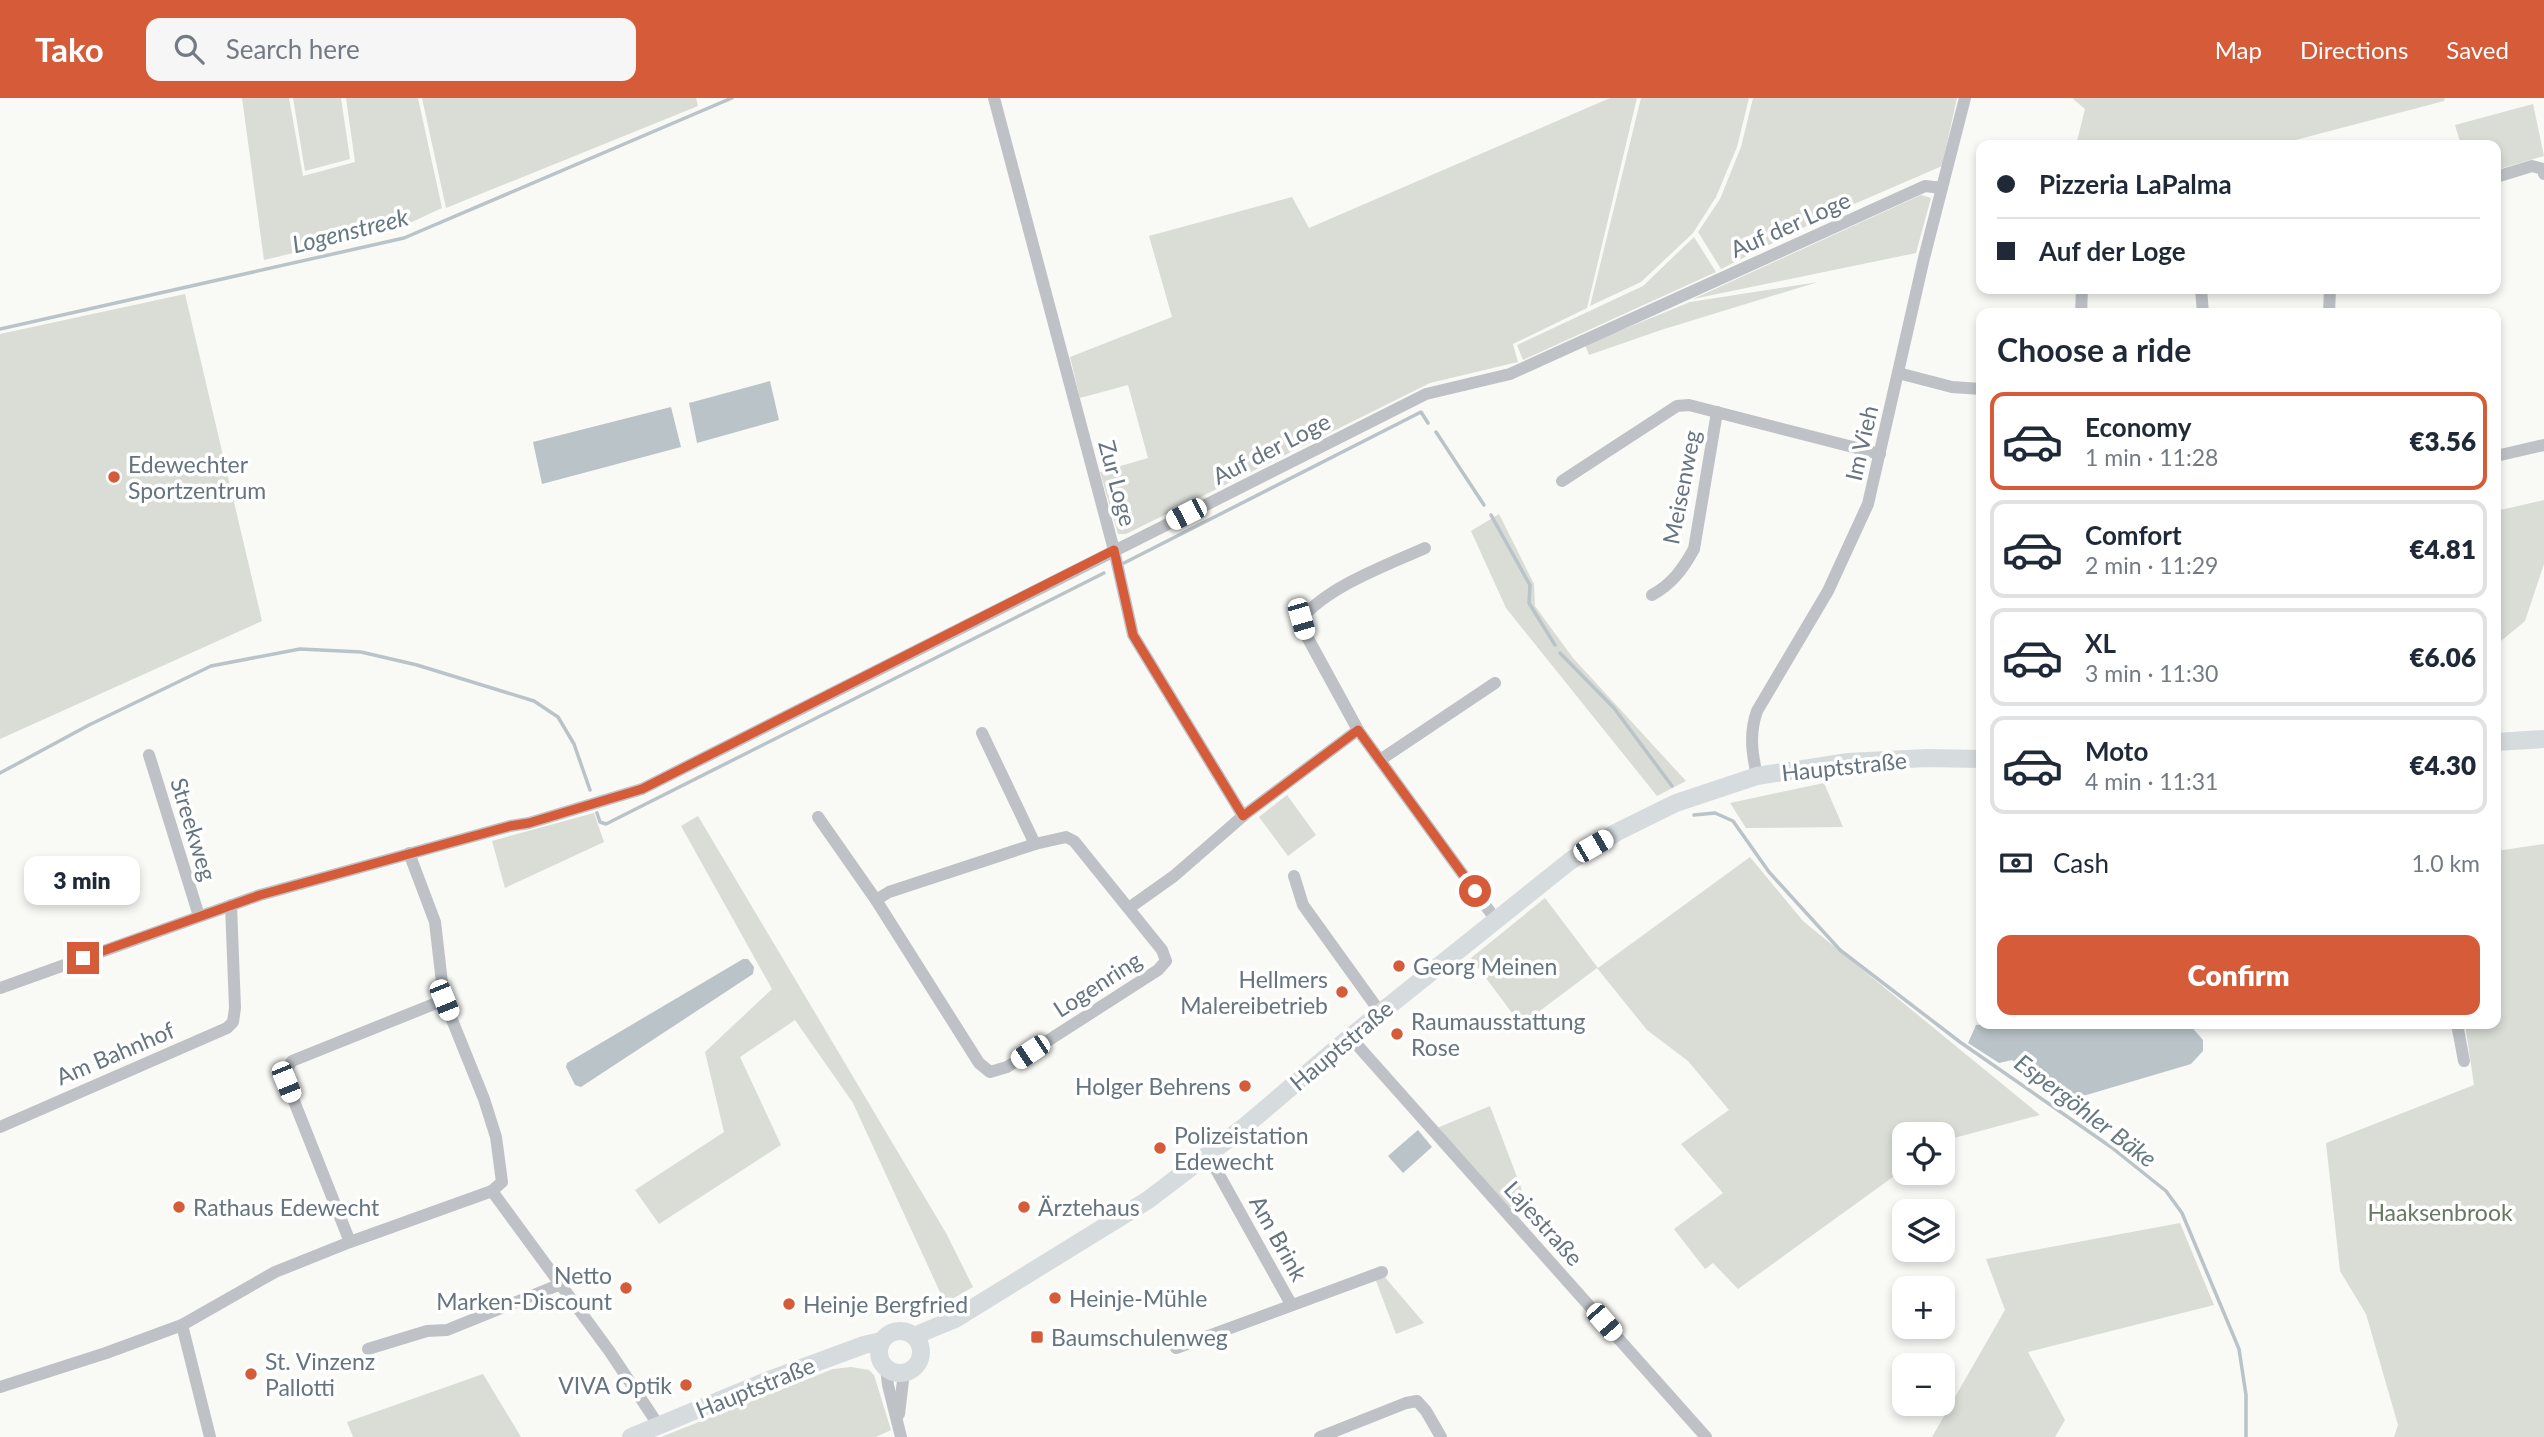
<!DOCTYPE html>
<html lang="en">
<head>
<meta charset="utf-8">
<style>
	:root { --surface:#fff; --page:#f6f6f7; --text:#1f2937; --muted:#747a83; --line:#e0e1e3; --accent:#d65c39 }
	body { margin:0; font-family:Lato,sans-serif; background:var(--page); color:var(--text); height:100vh; display:flex; flex-direction:column; font-size:26px; white-space:nowrap }
	* { box-sizing:border-box; margin:0 }
	p { font-size:23px; color:var(--muted) }
	.icon { flex:none; width:38px; height:38px; fill:none; stroke:currentColor; stroke-width:2; stroke-linecap:round; stroke-linejoin:round }
	.map { position:relative; flex:1; overflow:hidden }
	.drawer { position:absolute; left:1976px; top:210px; width:525px; height:721px; display:flex; flex-direction:column; background:var(--surface); border-radius:14px; box-shadow:0 4px 10px #0003 }
	.drawer>* { flex:none }
	.banner { position:absolute; left:1976px; top:42px; width:525px; height:154px; border-radius:14px; box-shadow:0 4px 10px #0003; display:grid; align-content:center; height:154px; padding:0 21px; background:var(--surface) }
	.controls { position:absolute; left:1892px; top:1024px; display:grid; gap:14px }
	.controls a { display:grid; place-items:center; width:63px; height:63px; border-radius:14px; background:var(--surface); box-shadow:0 4px 10px #0003; font-size:35px }
	.end { position:absolute; width:32px; height:32px; margin:-16px; border:9px solid #d65c39; background:#fff; box-shadow:0 0 0 4px #fff }
	.from { border-radius:50% }
	.bubble { position:absolute; height:49px; border-radius:14px; background:var(--surface); box-shadow:0 4px 10px #0003; font-size:23px; font-weight:800; line-height:49px; text-align:center }
	.car { position:absolute; width:21px; height:42px; margin:-21px -10px; border-radius:9px; box-shadow:0 0 5px 2px #0007; background:linear-gradient(#fff 24%,#345 0 40%,#fff 0 76%,#345 0 86%,#fff 0) }
	.banner b { display:flex; align-items:center; gap:24px; height:66px; font-size:26px }
	.banner b+b { border-top:2px solid var(--line) }
	.banner i { width:18px; height:18px; background:var(--text) }
	ul { padding:0; list-style:none }
	li { display:flex; align-items:center; gap:21px; height:98px; margin:0 14px 10px; padding:0 7px; border:4px solid var(--line); border-radius:14px }
	li div { flex:1 }
	li b { display:block; font-size:26px }
	li em { font-style:normal; font-weight:800 }
	li.selected { border-color:var(--accent) }
	li>.icon { width:63px; height:63px; stroke-width:1.5 }
	h2 { padding:0 21px; font-size:32px; line-height:84px }
	.pay { display:flex; align-items:center; gap:18px; height:77px; padding:0 21px; font-size:26px }
	.pay p { margin-inline-start:auto }
	.cta { display:flex; gap:14px; margin-top:auto; padding:14px 21px }
	.cta a { flex:1; height:80px; border-radius:14px; background:var(--accent); color:#fff; font-size:28px; font-weight:800; line-height:80px; text-align:center }
	header { display:flex; align-items:center; gap:42px; box-sizing:border-box; height:98px; padding:0 35px; background:var(--accent); color:#fff }
	header strong { font-size:33px }
	nav { display:flex; gap:38px; margin-inline-start:auto; font-size:24px }
	.search { width:490px; height:63px; background:var(--page); display:flex; align-items:center; gap:18px; box-sizing:border-box; padding:0 24px; border-radius:14px; color:var(--muted); font-size:26px }
	.map>svg:first-child { display:block }
</style>
</head>
<body>
<header>
<strong>Tako</strong>
<div class="search"><svg class="icon" aria-label="search" viewBox="0 0 24 24"><circle cx="10" cy="10" r="6"/><path d="M15 15l6 6"/></svg>Search here</div>
<nav><a>Map</a><a>Directions</a><a>Saved</a></nav>
</header>
<div class="map">
<svg width="2544" height="1339" viewBox="0 0 2544 1339">
	<rect width="100%" height="100%" fill="#f9f9f6"/>
	<g fill="#d9ddd6">
		<polygon points="242,0 289,0 303,78 355,64 346,0 418,0 442,110 399,130 264,162"/>
		<polygon points="293,0 341,0 350,61 305,73"/>
		<polygon points="422,0 696,0 698,8 446,110"/>
		<polygon points="1610,0 1637,0 1587,210 1513,246 1518,264 1430,285 1126,436 1118,436 1100,374 1148,360 1128,287 1080,300 1070,259 1172,219 1149,138 1292,99 1309,130"/>
		<polygon points="1641,0 1749,0 1737,49 1716,99 1693,135 1641,184 1590,208"/>
		<polygon points="1753,0 1957,0 1942,68 1831,116 1721,171 1698,134 1720,101 1741,49"/>
		<polygon points="2072,0 2445,0 2444,3 2276,47 2076,47 2085,11"/>
		<polygon points="2533,6 2544,58 2496,72 2496,47 2461,47 2455,27"/>
		<polygon points="1921,97 1931,100 1916,155 1693,201"/>
		<polygon points="1694,139 1716,174 1523,262 1517,247 1643,188"/>
		<polygon points="1818,184 1661,232 1589,257 1585,247 1690,204"/>
		<polygon points="185,196 262,523 0,641 0,236"/>
		<polygon points="2544,402 2544,466 2525,523 2501,543 2498,505 2496,505 2496,413"/>
		<polygon points="1499,416 1534,486 1535,508 1573,560 1686,683 1657,698 1506,510 1471,433"/>
		<polygon points="1824,685 1843,729 1746,730 1730,705"/>
		<polygon points="1287,697 1316,737 1288,758 1259,719"/>
		<polygon points="594,715 604,744 505,790 492,743"/>
		<polygon points="698,718 946,1135 973,1189 945,1205 853,1005 795,922 740,959 781,1047 659,1126 635,1092 724,1034 705,954 772,891 681,728"/>
		<polygon points="2544,746 2544,1339 2394,1339 2398,1327 2366,1216 2340,1173 2326,1045 2474,987 2465,926 2496,926 2496,753"/>
		<polygon points="1750,759 1803,823 2040,1017 1943,1043 1942,1036 1904,1036 1904,1071 1738,1191 1713,1165 1705,1171 1674,1131 1723,1095 1681,1046 1729,1012 1688,963 1647,932 1597,870 1521,927 1471,860 1545,800 1598,870"/>
		<polygon points="1490,1008 1525,1100 1507,1111 1437,1030"/>
		<polygon points="2180,1125 2214,1207 2028,1254 2065,1322 2055,1339 1932,1339 2005,1212 1986,1161"/>
		<polygon points="1383,1177 1424,1225 1396,1236 1375,1180"/>
		<polygon points="851,1269 869,1272 874,1277 891,1332 876,1339 661,1339 833,1271"/>
		<polygon points="483,1276 521,1339 353,1339 347,1324"/>
	</g>
	<g fill="#bac4c8">
		<polygon points="770,283 779,322 697,345 689,305"/>
		<polygon points="671,309 681,349 542,386 533,344"/>
		<polygon points="743,861 748,861 754,869 753,876 581,989 575,987 566,969 567,965"/>
		<polygon points="1986,926 2189,926 2203,942 2203,953 2191,966 2073,1001 2053,993 2012,962 1999,965 1968,945 1976,927"/>
		<polygon points="1418,1032 1432,1049 1403,1075 1388,1058"/>
	</g>
	<g fill="none" stroke-linecap="round" stroke-linejoin="round">
		<g stroke="#bac4c8" stroke-width="3.5">
			<polyline points="0,231 404,140 732,0"/>
			<polyline points="1436,334 1484,407"/>
			<polyline points="1491,417 1530,487 1529,505 1555,547"/>
			<polyline points="1124,465 1421,314 1428,325"/>
			<polyline points="1560,555 1614,610 1672,688"/>
			<polyline points="0,675 89,627 211,568 300,551 361,554 417,567 534,603 558,619 574,646 590,692"/>
			<polyline points="597,715 600,724 606,726 1104,475"/>
			<polyline points="1694,717 1715,715 1733,723 1769,774 1840,852 1960,944 2111,1049 2166,1093 2182,1115 2239,1251 2246,1297 2246,1339"/>
		</g>
		<g stroke="#bec2c6" stroke-width="12">
			<polyline points="994,0 1114,452 1133,537 1243,718"/>
			<polyline points="2496,79 2532,68 2543,71 2544,76"/>
			<polyline points="2201,191 2203,215"/>
			<polyline points="2081,215 2082,192"/>
			<polyline points="2329,215 2330,191"/>
			<polyline points="1898,275 1952,289 1981,291"/>
			<polyline points="2496,358 2544,347"/>
			<polyline points="1562,383 1677,308 1689,307 1880,356"/>
			<path d="M1652 497C1672 486 1683 471 1694 451L1717 314"/>
			<path d="M1358 632 1305 535 1301 521C1329 488 1385 468 1425 450"/>
			<polyline points="982,635 1035,746"/>
			<polyline points="149,657 199,818"/>
			<polyline points="1380,662 1495,585"/>
			<path d="M1757 678C1752 655 1749 636 1757 613L1828 493 1868 406 1924 160 1965 0"/>
			<polyline points="818,719 876,802"/>
			<polygon points="1066,739 1074,743 1162,852 1166,863 1158,872 1007,969 990,974 979,965 876,802 889,794 1035,746"/>
			<polyline points="409,755 435,824 444,902 484,1001 496,1039 502,1084 492,1093 610,1254 659,1328"/>
			<polyline points="1294,778 1303,807 1380,914"/>
			<polyline points="1129,810 1174,778 1243,718 1358,632 1496,822"/>
			<polyline points="0,890 260,797 510,728 529,725 642,691 1426,296 1510,276 1925,88 1942,90"/>
			<polyline points="2457,926 2464,963"/>
			<polyline points="1350,939 1706,1339"/>
			<polyline points="0,1029 227,930 233,924 235,910 231,807"/>
			<polyline points="1208,1057 1291,1206"/>
			<polyline points="350,1144 286,983 288,969 292,963 444,902"/>
			<polyline points="182,1227 210,1339"/>
			<polyline points="1176,1250 1382,1174"/>
			<polyline points="368,1251 427,1233 447,1232 561,1186"/>
			<polyline points="886,1270 888,1287 901,1339"/>
			<polyline points="0,1289 106,1255 182,1227 275,1174 350,1144 492,1093"/>
			<polyline points="899,1316 904,1274"/>
			<polyline points="1320,1339 1406,1305 1417,1303 1426,1313 1441,1339"/>
		</g>
		<g stroke="#d6dbde" stroke-width="18">
			<polyline points="2496,644 2544,641"/>
			<circle cx="900" cy="1254" r="21"/>
			<polyline points="914,1238 955,1221 1148,1102 1244,1029 1350,939 1570,763 1617,734 1676,705 1757,678 1848,664 1927,660 1981,661"/>
			<polyline points="631,1339 769,1282 864,1247 881,1243"/>
		</g>
	</g>
	<g fill="none" stroke-linecap="round" stroke-linejoin="round">
		<polyline stroke="#d65c39" stroke-width="9" points="83,860 260,797 510,728 529,725 642,691 1114,452 1133,537 1243,718 1358,632 1475,793"/>
	</g>
	<g fill="#d65c39" stroke="#fff" stroke-width="2.5">
		<circle cx="114" cy="379" r="7"/>
		<circle cx="1399" cy="868" r="7"/>
		<circle cx="1342" cy="894" r="7"/>
		<circle cx="1397" cy="936" r="7"/>
		<circle cx="1245" cy="988" r="7"/>
		<circle cx="1160" cy="1050" r="7"/>
		<circle cx="179" cy="1109" r="7"/>
		<circle cx="1024" cy="1109" r="7"/>
		<circle cx="626" cy="1190" r="7"/>
		<circle cx="1055" cy="1200" r="7"/>
		<circle cx="789" cy="1206" r="7"/>
		<rect x="1030" y="1232" width="14" height="14" rx="3.5"/>
		<circle cx="251" cy="1276" r="7"/>
		<circle cx="686" cy="1287" r="7"/>
	</g>
	<g text-anchor="middle" dominant-baseline="central" stroke-width="7" stroke-linejoin="round" paint-order="stroke">
		<g font-size="23" fill="#66747f" stroke="#fff">
			<text transform="translate(1790 126) rotate(-24)">Auf der Loge</text>
			<text transform="translate(1861 345) rotate(-77)">Im Vieh</text>
			<text transform="translate(1271 350) rotate(-27)">Auf der Loge</text>
			<text transform="translate(1118 385) rotate(75)">Zur Loge</text>
			<text transform="translate(1681 389) rotate(-79)">Meisenweg</text>
			<text transform="translate(1844 668) rotate(-6)">Hauptstraße</text>
			<text transform="translate(194 731) rotate(73)">Streekweg</text>
			<text transform="translate(1097 886) rotate(-33)">Logenring</text>
			<text transform="translate(1341 947) rotate(-40)">Hauptstraße</text>
			<text transform="translate(115 955) rotate(-23)">Am Bahnhof</text>
			<text transform="translate(1544 1125) rotate(48)">Lajestraße</text>
			<text transform="translate(1279 1140) rotate(61)">Am Brink</text>
			<text transform="translate(755 1289) rotate(-22)">Hauptstraße</text>
		</g>
		<g font-size="23" fill="#66747f" stroke="#fff" text-anchor="start">
			<text x="128" y="366">Edewechter<tspan x="128" dy="26">Sportzentrum</tspan></text>
			<text x="1413" y="868">Georg Meinen</text>
			<text x="1328" y="881" text-anchor="end">Hellmers<tspan x="1328" dy="26">Malereibetrieb</tspan></text>
			<text x="1411" y="923">Raumausstattung<tspan x="1411" dy="26">Rose</tspan></text>
			<text x="1231" y="988" text-anchor="end">Holger Behrens</text>
			<text x="1174" y="1037">Polizeistation<tspan x="1174" dy="26">Edewecht</tspan></text>
			<text x="193" y="1109">Rathaus Edewecht</text>
			<text x="1038" y="1109">Ärztehaus</text>
			<text x="612" y="1177" text-anchor="end">Netto<tspan x="612" dy="26">Marken-Discount</tspan></text>
			<text x="1069" y="1200">Heinje-Mühle</text>
			<text x="803" y="1206">Heinje Bergfried</text>
			<text x="1051" y="1239">Baumschulenweg</text>
			<text x="265" y="1263">St. Vinzenz<tspan x="265" dy="26">Pallotti</tspan></text>
			<text x="672" y="1287" text-anchor="end">VIVA Optik</text>
		</g>
		<g font-size="23" fill="#687864" stroke="#fff">
			<text x="2440" y="1114">Haaksenbrook</text>
		</g>
		<g font-size="24" font-style="italic" fill="#667980" stroke="#fff">
			<text transform="translate(350 132) rotate(-14)">Logenstreek</text>
			<text transform="translate(2086 1012) rotate(37)">Espergöhler Bäke</text>
		</g>
	</g>
</svg>
<div class="controls">
<a><svg class="icon" aria-label="locate" viewBox="0 0 24 24"><circle cx="12" cy="12" r="6"/><path d="M12 2v4M12 18v4M2 12h4M18 12h4"/></svg></a>
<a><svg class="icon" aria-label="layers" viewBox="0 0 24 24"><path d="M12 4l9 5-9 5-9-5zM3 14l9 5 9-5"/></svg></a>
<a>+</a>
<a>−</a>
</div>
<i class="end from" style="left:1475px;top:793px"></i>
<i class="end" style="left:83px;top:860px"></i>
<div class="bubble" style="left:24px;top:758px;width:116px">3 min</div>
<i class="car" style="left:1186px;top:416px;rotate:243deg"></i>
<i class="car" style="left:1301px;top:521px;rotate:164deg"></i>
<i class="car" style="left:1593px;top:748px;rotate:60deg"></i>
<i class="car" style="left:444px;top:902px;rotate:158deg"></i>
<i class="car" style="left:1030px;top:954px;rotate:236deg"></i>
<i class="car" style="left:286px;top:984px;rotate:158deg"></i>
<i class="car" style="left:1604px;top:1224px;rotate:139deg"></i>
<div class="banner">
<b><i class="from"></i>Pizzeria LaPalma</b>
<b><i></i>Auf der Loge</b>
</div>
<section class="drawer">
<h2>Choose a ride</h2>
<ul>
<li class="selected"><svg class="icon" aria-label="car" viewBox="0 0 24 24"><path d="M5 17H2v-5l4-1 3-4h7l3 4 3 1v5h-3M9 17h6M6 11h13"/><circle cx="7" cy="17" r="2"/><circle cx="17" cy="17" r="2"/></svg><div><b>Economy</b><p>1 min · 11:28</p></div><em>€3.56</em></li>
<li><svg class="icon" aria-label="car" viewBox="0 0 24 24"><path d="M5 17H2v-5l4-1 3-4h7l3 4 3 1v5h-3M9 17h6M6 11h13"/><circle cx="7" cy="17" r="2"/><circle cx="17" cy="17" r="2"/></svg><div><b>Comfort</b><p>2 min · 11:29</p></div><em>€4.81</em></li>
<li><svg class="icon" aria-label="car" viewBox="0 0 24 24"><path d="M5 17H2v-5l4-1 3-4h7l3 4 3 1v5h-3M9 17h6M6 11h13"/><circle cx="7" cy="17" r="2"/><circle cx="17" cy="17" r="2"/></svg><div><b>XL</b><p>3 min · 11:30</p></div><em>€6.06</em></li>
<li><svg class="icon" aria-label="car" viewBox="0 0 24 24"><path d="M5 17H2v-5l4-1 3-4h7l3 4 3 1v5h-3M9 17h6M6 11h13"/><circle cx="7" cy="17" r="2"/><circle cx="17" cy="17" r="2"/></svg><div><b>Moto</b><p>4 min · 11:31</p></div><em>€4.30</em></li>
</ul>
<div class="pay"><svg class="icon" aria-label="cash" viewBox="0 0 24 24"><path d="M3 7h18v10H3z"/><circle cx="12" cy="12" r="2"/></svg>Cash<p>1.0 km</p></div>
<div class="cta"><a>Confirm</a></div>
</section>
</div>
</body>
</html>
